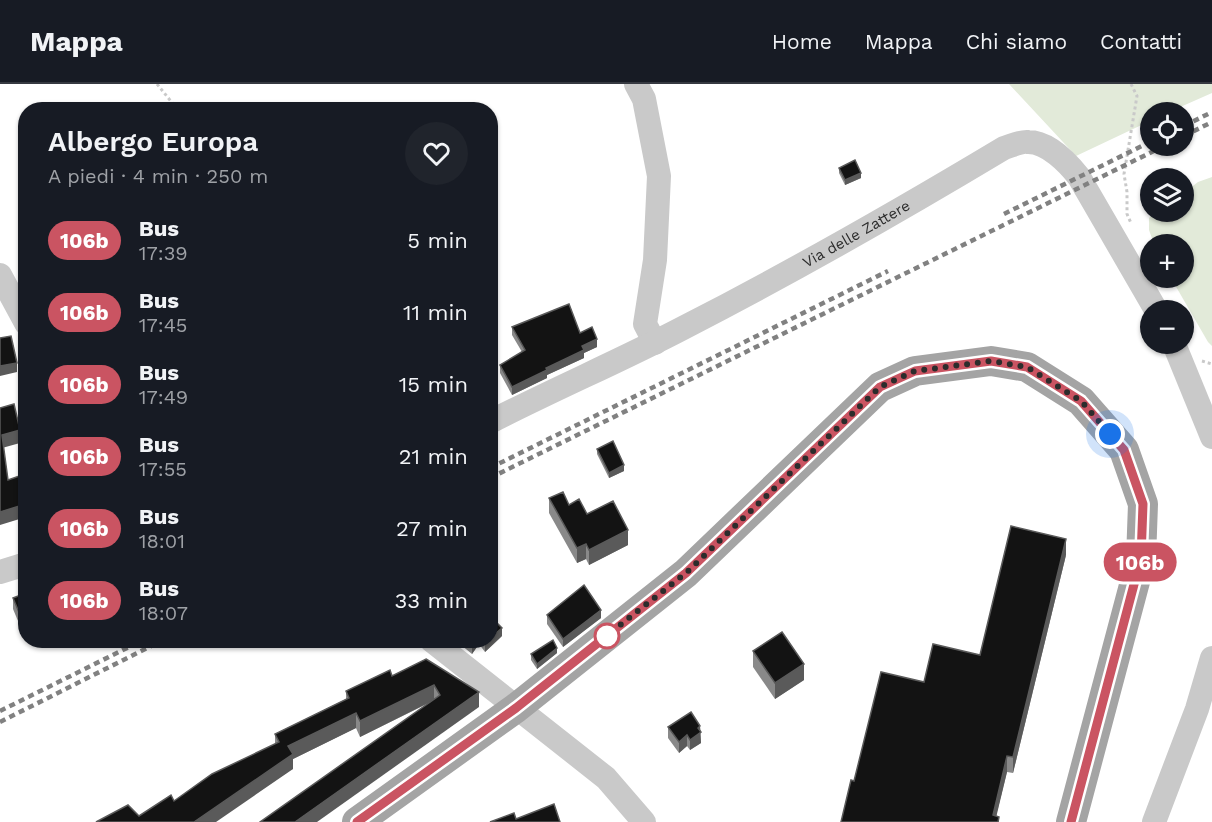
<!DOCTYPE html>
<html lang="it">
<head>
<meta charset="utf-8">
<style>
  body { margin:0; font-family:"Work Sans",sans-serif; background:#20242c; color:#f1f3f6; height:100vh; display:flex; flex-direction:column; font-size:22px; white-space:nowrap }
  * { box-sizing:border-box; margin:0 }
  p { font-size:20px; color:#9ea1a6 }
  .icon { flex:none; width:33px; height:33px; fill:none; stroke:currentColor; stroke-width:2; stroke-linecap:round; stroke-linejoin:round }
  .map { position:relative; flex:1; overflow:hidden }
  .panel { position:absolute; left:18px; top:18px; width:480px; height:546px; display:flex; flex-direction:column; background:#171b24; border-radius:24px; box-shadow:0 2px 4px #0004 }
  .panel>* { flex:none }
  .badge { padding:0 12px; border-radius:20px; font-size:21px; line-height:39px }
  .fabs { position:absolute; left:1140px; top:18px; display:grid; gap:12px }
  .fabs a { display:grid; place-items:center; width:54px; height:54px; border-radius:50%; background:#171b24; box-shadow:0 2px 4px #0004; font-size:30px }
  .you { position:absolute; width:30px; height:30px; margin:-15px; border:4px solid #fff; border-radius:50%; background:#1a73e8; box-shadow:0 0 0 9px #1a73e833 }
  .map>.badge { position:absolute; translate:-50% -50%; box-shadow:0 0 0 3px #fff }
  .round { display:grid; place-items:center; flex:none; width:63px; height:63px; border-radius:32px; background:#20242c }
  .head { display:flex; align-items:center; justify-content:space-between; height:102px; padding:0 30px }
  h1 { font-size:28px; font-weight:600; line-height:45px }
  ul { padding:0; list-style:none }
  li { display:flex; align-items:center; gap:18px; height:72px; padding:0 30px }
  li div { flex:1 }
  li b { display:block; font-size:22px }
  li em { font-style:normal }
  li .badge { min-width:66px; font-weight:700; text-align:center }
  header { display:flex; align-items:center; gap:36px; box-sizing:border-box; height:84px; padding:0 30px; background:#171b24; border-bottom:2px solid #363941 }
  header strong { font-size:28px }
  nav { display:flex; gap:33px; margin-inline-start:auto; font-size:21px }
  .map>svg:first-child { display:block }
  .green { fill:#e2ead9 }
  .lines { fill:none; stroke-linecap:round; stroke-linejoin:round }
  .path { stroke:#c9c9c9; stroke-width:3; stroke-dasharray:3 3; stroke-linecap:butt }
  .minor { stroke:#c9c9c9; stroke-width:24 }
  .major { stroke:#a4a4a4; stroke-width:30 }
  .rail { stroke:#818181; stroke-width:4.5; stroke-dasharray:6 4.5; stroke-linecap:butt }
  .wall { fill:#898989 }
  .shaded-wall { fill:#5a5a5a }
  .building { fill:#131313; stroke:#5a5a5a; stroke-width:1.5 }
  .line-casing { stroke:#fff; stroke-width:14 }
  .line { stroke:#ca5462; stroke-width:9 }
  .walk { stroke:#2c2c2c; stroke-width:6; stroke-dasharray:0 10.8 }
  .stop-dot { fill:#fff; stroke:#ca5462; stroke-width:3 }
  .labels { text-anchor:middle; stroke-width:6; stroke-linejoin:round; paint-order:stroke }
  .street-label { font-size:15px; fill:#2c2c2c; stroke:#fff }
</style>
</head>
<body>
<header>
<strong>Mappa</strong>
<nav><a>Home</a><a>Mappa</a><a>Chi siamo</a><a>Contatti</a></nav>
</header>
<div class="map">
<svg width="1212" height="738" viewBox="0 0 1212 738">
  <rect width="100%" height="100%" fill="#fff"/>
  <!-- green -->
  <g class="green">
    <polygon points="1009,0 1212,0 1212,9 1169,28 1150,28 1150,37 1076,72"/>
    <polygon points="1212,93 1212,262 1208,258 1171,194 1184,194 1184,160 1154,160 1149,146 1149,134 1155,128 1184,128 1184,109 1198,98"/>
  </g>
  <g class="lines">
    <!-- path -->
    <g class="path">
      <polyline points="157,0 178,26"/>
      <polyline points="1131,0 1137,12 1124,90 1127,108 1127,130 1131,139"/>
      <polyline points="1202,277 1212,280"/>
    </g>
    <!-- minor -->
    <g class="minor">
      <polyline points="636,0 644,15 659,92 655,176 645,240 655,259"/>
      <polyline points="0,191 26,239"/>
      <polyline points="1174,260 1212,353"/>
      <path id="s1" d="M 490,338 C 554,305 620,277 683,244 C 792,188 899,127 1004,64 C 1011,62 1021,57 1028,58 C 1048,58 1068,79 1079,93 L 1156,226"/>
      <polyline points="0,488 26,480"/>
      <polyline points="431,556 606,694 644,738"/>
      <polyline points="1154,738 1197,625 1212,574"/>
    </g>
    <!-- major -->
    <polyline class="major" points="357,738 516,624 686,489 880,303 915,287 991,277 1027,283 1081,317 1124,366 1143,420 1141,475 1071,738"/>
    <!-- rail -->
    <g class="rail">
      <polyline points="1184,42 1212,28"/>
      <polyline points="1184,52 1212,38"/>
      <polyline points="1004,130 1150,58"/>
      <polyline points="490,384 888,187"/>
      <polyline points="490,394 1164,62"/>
      <polyline points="0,627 143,556"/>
      <polyline points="0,638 163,556"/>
    </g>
  </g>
  <!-- wall -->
  <g class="wall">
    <polygon points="839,84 861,94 845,101 839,89"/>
    <polygon points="512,243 580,249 597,263 584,269 584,274 547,291 547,294 512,311 500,289 500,281 522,268 512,251"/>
    <polygon points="597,365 624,387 609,394 597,370"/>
    <polygon points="549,414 569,421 587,430 628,461 589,481 586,475 577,479 549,429"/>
    <polygon points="1066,471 1013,689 1007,688 996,732 999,738 854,697 924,598 980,571"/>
    <polygon points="26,509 26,556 13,525 13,514"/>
    <polygon points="547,531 601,534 563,563 547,540"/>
    <polygon points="502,552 485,568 479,560 472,570 455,556 490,556"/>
    <polygon points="753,567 804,596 775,615 753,583"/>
    <polygon points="557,569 537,585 531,576 531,570"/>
    <polygon points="426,575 479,623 431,618 360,653 356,644 293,675 293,685 139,732 174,717 275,660 275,650 346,615 346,607 392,592"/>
    <polygon points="700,642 701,659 690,666 687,662 679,669 668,654 668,643"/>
  </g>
  <!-- shaded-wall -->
  <g class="shaded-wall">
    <polygon points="861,89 861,94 845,101 845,96"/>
    <polygon points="597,255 597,263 584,269 584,274 547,291 547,294 512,311 512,303 582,262"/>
    <polygon points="496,270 496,281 490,284 490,273"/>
    <polygon points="17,279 17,288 0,292 0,282"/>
    <polygon points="20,346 20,359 2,364 2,351"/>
    <polygon points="624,381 624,387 609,394 609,389"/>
    <polygon points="26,420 26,433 0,441 0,428"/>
    <polygon points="628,446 628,461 589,481 589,466"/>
    <polygon points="1066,455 1066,471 1013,689 1013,673"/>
    <polygon points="586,460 586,475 577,479 577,464"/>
    <polygon points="601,526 601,534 563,563 563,555"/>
    <polygon points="502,544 502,552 485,568 485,559 488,556 490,556 490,554"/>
    <polygon points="476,556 479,556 479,560 472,570 472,562"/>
    <polygon points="557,564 557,569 537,585 537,580"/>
    <polygon points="804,580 804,596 775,615 775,599"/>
    <polygon points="434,601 434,616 360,653 360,637"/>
    <polygon points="479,608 479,623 317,738 295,738"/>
    <polygon points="356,629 356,644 293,675 293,685 216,738 194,738 288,662"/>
    <polygon points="700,642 701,659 690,666 690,656 698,644"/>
    <polygon points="687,651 687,662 679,669 679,658"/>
    <polygon points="1007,672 1007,688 995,738 993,731"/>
  </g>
  <!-- building -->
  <g class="building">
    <polygon points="855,76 861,89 845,96 839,84"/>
    <polygon points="569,220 580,249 592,243 597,255 582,262 584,266 546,284 547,286 512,303 500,281 525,266 512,243"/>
    <polygon points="11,252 17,279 0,282 0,254"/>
    <polygon points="490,259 496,270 490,273"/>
    <polygon points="14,320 20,346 2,351 8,396 25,390 26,420 0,428 0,324"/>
    <polygon points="613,357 624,381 609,389 597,365"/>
    <polygon points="563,408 569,421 579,415 587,430 613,417 628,446 589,466 586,460 577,464 549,414"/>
    <polygon points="1011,442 1066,455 1013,673 1007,672 993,731 999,733 998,738 841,738 851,696 854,697 881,588 924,598 933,560 980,571"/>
    <polygon points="584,501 601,526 563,555 547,531"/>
    <polygon points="26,509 26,545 13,514"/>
    <polygon points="490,532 502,544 490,554"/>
    <polygon points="782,548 804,580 775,599 753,567"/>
    <polygon points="465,556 476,556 472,562"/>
    <polygon points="553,556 557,564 537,580 531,570"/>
    <polygon points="426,575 479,608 295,738 260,738 440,611 434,601 360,637 356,629 288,662 293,670 194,738 96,738 128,721 139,732 171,711 174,717 212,690 279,658 275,650 349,614 346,607 390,586 392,592"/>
    <polygon points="691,628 700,642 698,644 701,648 690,656 687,651 679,658 668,643"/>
    <polygon points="554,720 560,738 490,738 514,729 516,735"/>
  </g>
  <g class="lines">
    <defs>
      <polyline id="line" points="357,738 516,624 686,489 880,303 915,287 991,277 1027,283 1081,317 1124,366 1143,420 1141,474 1071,738"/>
    </defs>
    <!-- line casing -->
    <use href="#line" class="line-casing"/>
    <!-- line -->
    <use href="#line" class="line"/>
    <!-- walk -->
    <polyline class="walk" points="607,552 601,556 686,489 880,303 915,287 991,277 1027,283 1081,317 1110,350"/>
  </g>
  <!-- markers -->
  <circle class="stop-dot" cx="607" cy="552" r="12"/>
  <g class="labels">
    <!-- street labels -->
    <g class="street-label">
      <text dy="5" stroke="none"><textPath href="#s1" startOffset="412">Via delle Zattere</textPath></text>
    </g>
  </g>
</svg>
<div class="fabs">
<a><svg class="icon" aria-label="locate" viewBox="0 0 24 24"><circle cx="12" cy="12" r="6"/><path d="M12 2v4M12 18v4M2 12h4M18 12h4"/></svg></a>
<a><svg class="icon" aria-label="layers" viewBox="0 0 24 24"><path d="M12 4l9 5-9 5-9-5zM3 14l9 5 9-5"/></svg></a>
<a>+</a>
<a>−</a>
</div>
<div class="you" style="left:1110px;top:350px"></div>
<b class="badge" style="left:1140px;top:478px;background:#ca5462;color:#fff">106b</b>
<section class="panel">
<div class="head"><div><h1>Albergo Europa</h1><p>A piedi · 4 min · 250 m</p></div><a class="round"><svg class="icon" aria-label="heart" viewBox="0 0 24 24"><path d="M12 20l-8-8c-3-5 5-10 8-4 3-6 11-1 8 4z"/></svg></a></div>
<ul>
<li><span class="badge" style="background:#ca5462;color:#fff">106b</span><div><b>Bus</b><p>17:39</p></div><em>5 min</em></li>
<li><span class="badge" style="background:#ca5462;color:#fff">106b</span><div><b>Bus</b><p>17:45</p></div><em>11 min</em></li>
<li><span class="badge" style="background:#ca5462;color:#fff">106b</span><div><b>Bus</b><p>17:49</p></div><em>15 min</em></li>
<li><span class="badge" style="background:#ca5462;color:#fff">106b</span><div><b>Bus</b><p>17:55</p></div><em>21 min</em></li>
<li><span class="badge" style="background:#ca5462;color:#fff">106b</span><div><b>Bus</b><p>18:01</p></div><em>27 min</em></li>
<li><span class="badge" style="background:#ca5462;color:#fff">106b</span><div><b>Bus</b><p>18:07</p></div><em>33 min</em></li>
</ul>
</section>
</div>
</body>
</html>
